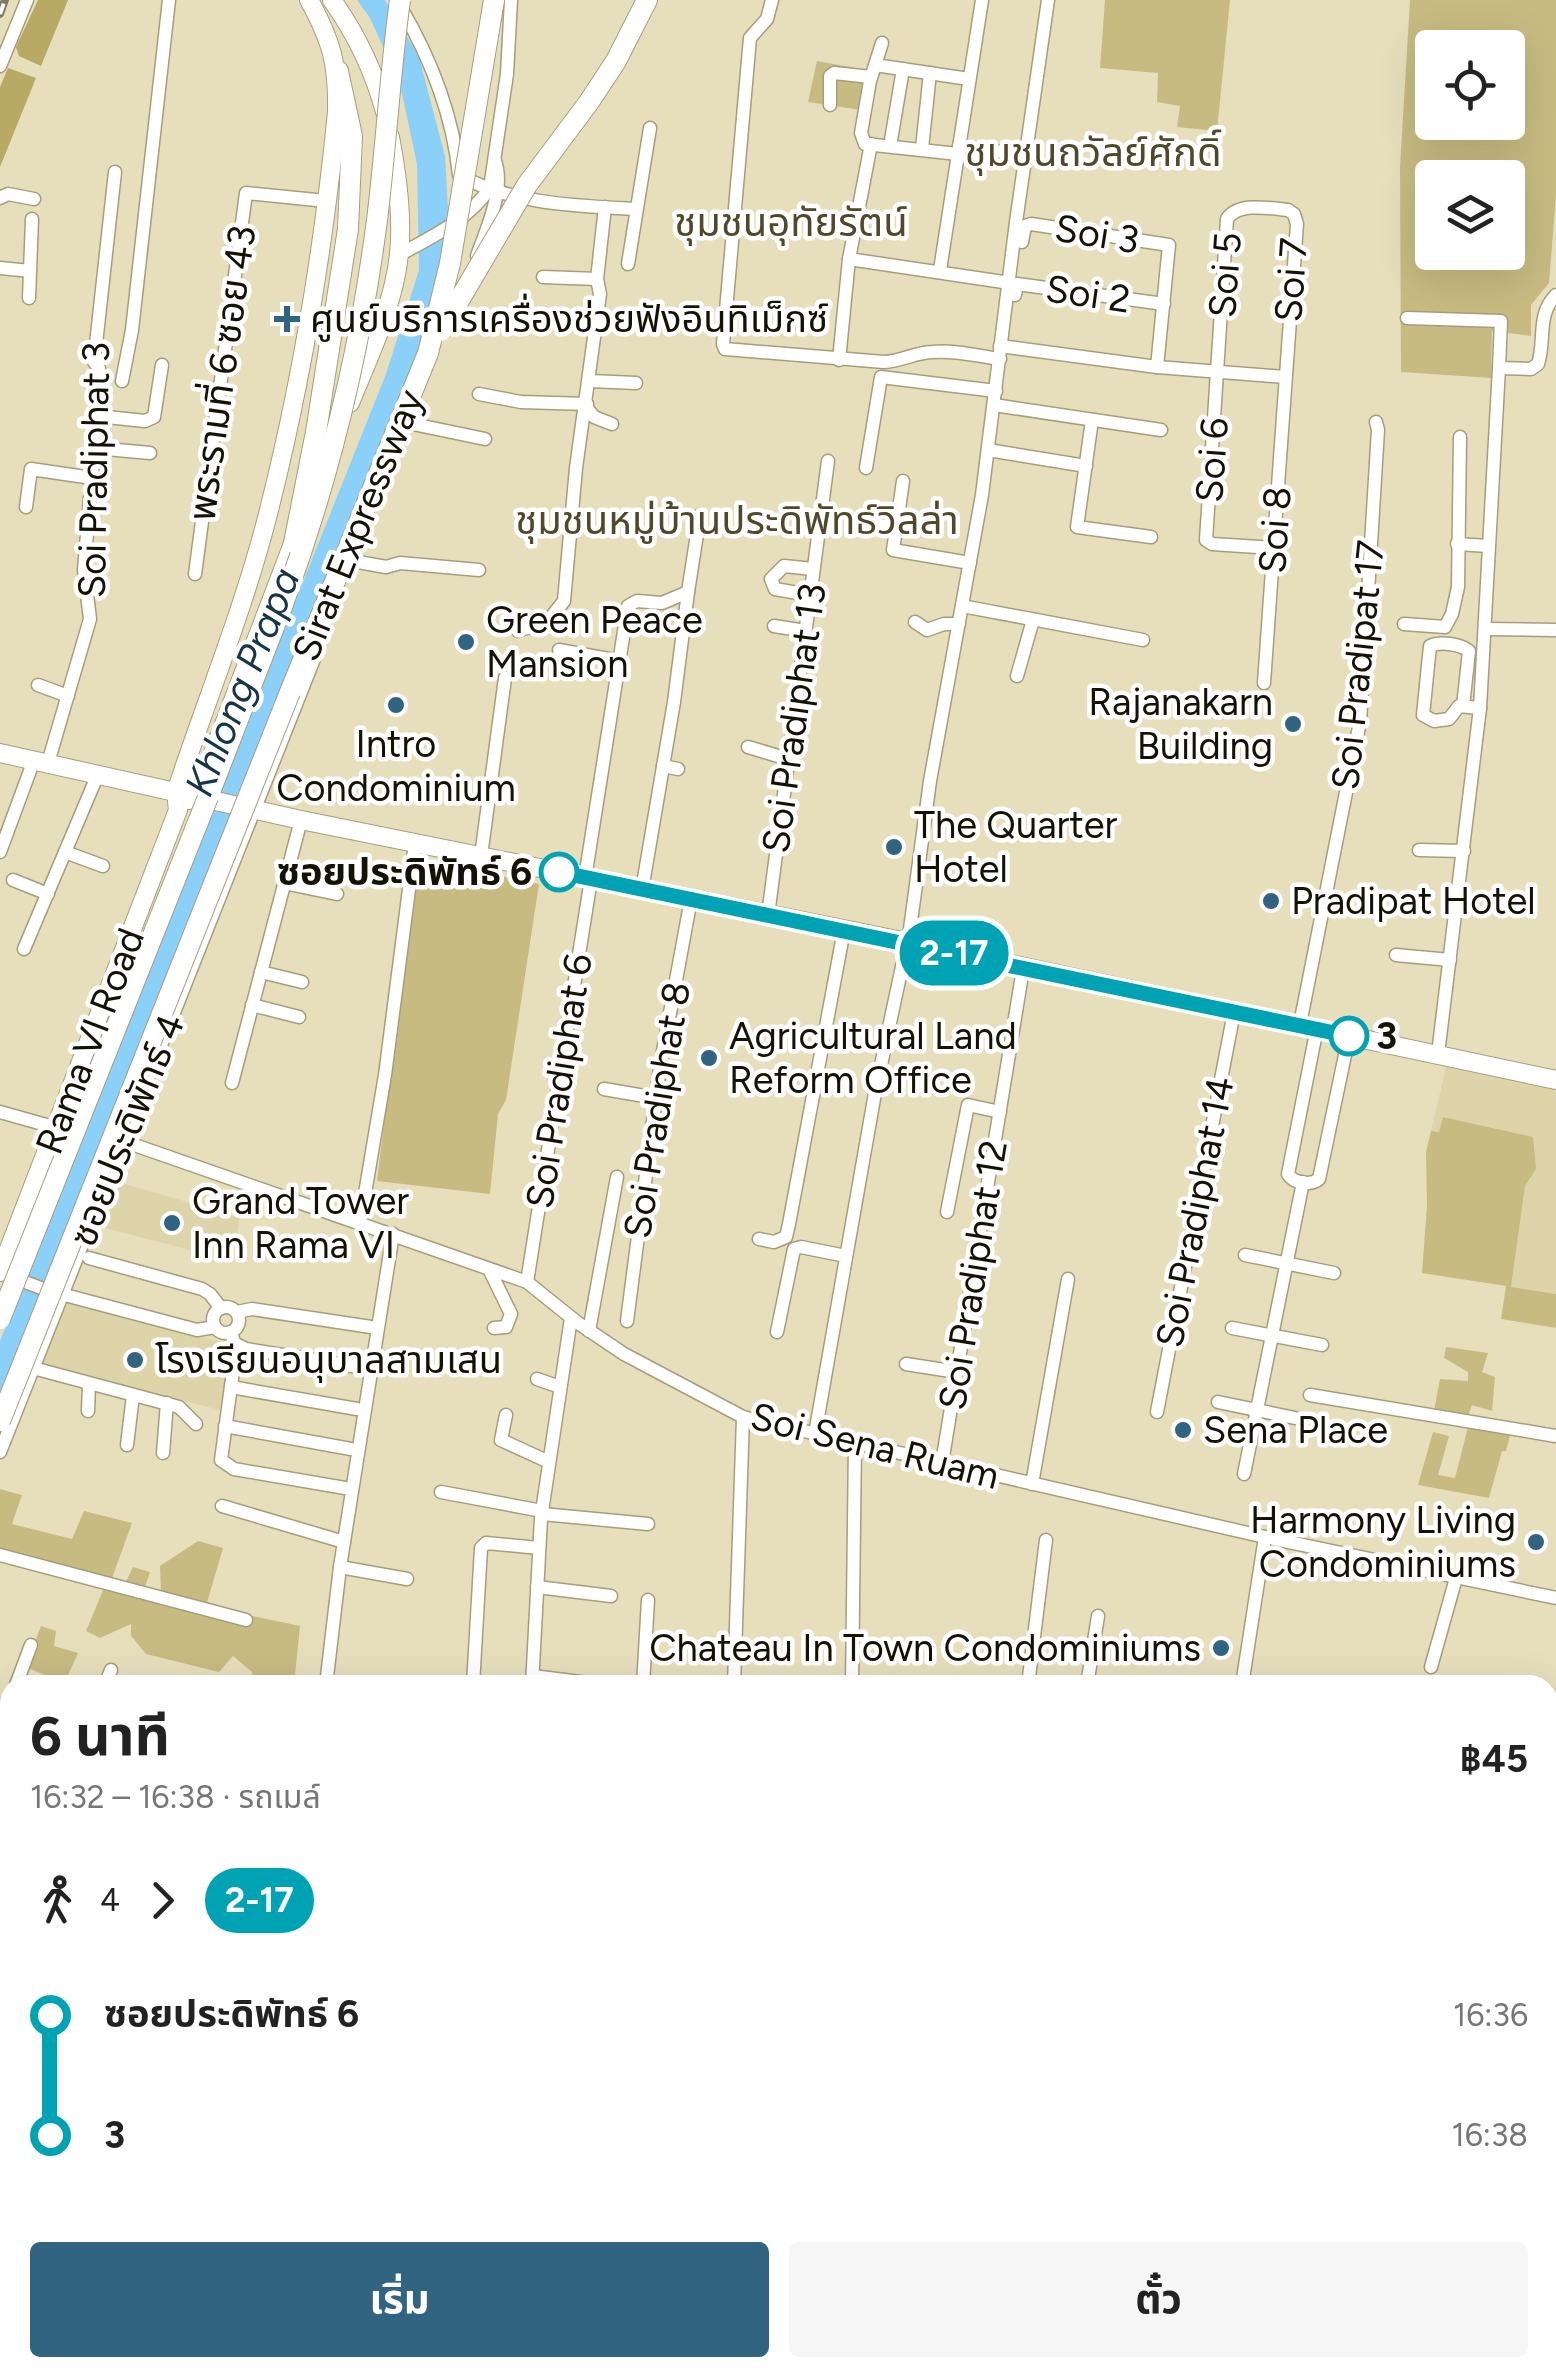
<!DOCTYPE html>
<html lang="th">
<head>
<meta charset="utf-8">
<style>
  body { margin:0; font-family:Figtree,"Noto Sans Thai",sans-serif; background:#f6f6f6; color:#222; height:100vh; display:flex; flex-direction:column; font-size:38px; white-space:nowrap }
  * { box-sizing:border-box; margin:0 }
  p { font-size:32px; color:#767676 }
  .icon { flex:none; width:55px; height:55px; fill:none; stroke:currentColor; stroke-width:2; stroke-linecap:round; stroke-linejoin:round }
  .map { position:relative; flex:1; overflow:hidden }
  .details { position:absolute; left:0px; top:1675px; width:1558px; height:702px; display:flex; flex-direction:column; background:#fff; border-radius:30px 30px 0 0; box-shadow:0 10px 40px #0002 }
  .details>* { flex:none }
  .badge { padding:0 20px; border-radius:32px; font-size:35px; line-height:65px }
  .fabs { position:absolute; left:1415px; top:30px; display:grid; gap:20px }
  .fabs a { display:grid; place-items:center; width:110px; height:110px; border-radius:10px; background:#fff; box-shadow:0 10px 40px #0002; font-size:50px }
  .map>.badge { position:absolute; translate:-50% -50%; box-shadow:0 0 0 5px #fff }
  .legs { display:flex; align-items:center; gap:15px; height:110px; padding:0 30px; font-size:32px }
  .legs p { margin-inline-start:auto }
  .overview { display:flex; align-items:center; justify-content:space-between; height:170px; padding:0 30px }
  h1 { font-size:55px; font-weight:700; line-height:75px }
  .cta { display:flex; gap:20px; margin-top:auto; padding:20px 30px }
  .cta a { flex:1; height:115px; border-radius:10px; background:#306480; color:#fff; font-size:40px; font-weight:700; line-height:115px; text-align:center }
  .cta a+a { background:#f6f6f6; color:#222 }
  ul { padding:0 30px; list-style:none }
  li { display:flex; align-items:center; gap:35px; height:120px; font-size:38px }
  li i { display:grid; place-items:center; width:15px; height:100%; margin:0 12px; background:currentColor }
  li i::after { content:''; width:25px; height:25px; margin:-12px; border:8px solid; border-radius:50%; background:#fff }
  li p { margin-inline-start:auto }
  li:first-child i { background:linear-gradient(#0000 50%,currentColor 0) }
  li:last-child i { background:linear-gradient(currentColor 50%,#0000 0) }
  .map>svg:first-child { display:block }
  .built { fill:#ddd4a9 }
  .green { fill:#c7bb82; fill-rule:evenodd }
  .forest { fill:#b8a965 }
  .water { fill:#8ad0f8 }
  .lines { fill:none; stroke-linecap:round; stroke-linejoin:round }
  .minor-casing { stroke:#a59e7d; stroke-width:15 }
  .major-casing { stroke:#a59e7d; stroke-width:20 }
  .highway-casing { stroke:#a59e7d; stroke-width:22 }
  .minor { stroke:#fff; stroke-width:12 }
  .major { stroke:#fff; stroke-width:18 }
  .highway { stroke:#fff; stroke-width:20 }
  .rail-casing { stroke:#7f7a62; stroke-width:8 }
  .rail { stroke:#fff; stroke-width:4; stroke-dasharray:11; stroke-linecap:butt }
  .highway-bridge-casing { stroke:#a59e7d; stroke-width:22; stroke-linecap:butt }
  .highway-bridge { stroke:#fff; stroke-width:20 }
  .line-1-casing { stroke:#fff; stroke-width:22 }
  .line-1 { stroke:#00a3b4; stroke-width:15 }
  .poi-dot { fill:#306480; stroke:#fff; stroke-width:4 }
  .stop-1-dot { fill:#fff; stroke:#00a3b4; stroke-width:5 }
  .labels { text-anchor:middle; stroke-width:9; stroke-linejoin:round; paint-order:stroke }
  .street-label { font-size:38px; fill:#141105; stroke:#fff }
  .poi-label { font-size:38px; fill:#141105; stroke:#fff; text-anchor:start }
  .stop-label { font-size:38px; font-weight:bold; fill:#141105; stroke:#fff; text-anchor:end }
  .neighbourhood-label { font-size:40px; fill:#4f482a; stroke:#fff }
  .water-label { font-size:40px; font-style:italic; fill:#163546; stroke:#fff }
</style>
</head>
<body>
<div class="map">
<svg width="1556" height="2377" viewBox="0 0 1556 2377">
  <rect width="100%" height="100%" fill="#e7dfbc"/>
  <!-- built -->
  <g class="built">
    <polygon points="1447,1063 1556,1085 1556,1294 1511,1287 1525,1186 1536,1169 1443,1117 1439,1133 1431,1131"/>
    <polygon points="114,1181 240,1217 232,1261 97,1226"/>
    <polygon points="65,1302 222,1342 229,1356 220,1410 40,1365"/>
    <polygon points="1548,1857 1556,1859 1556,2137 1548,2135"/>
  </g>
  <!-- green -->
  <g class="green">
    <polygon points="1105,0 1230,0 1217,131 1177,127 1180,106 1157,102 1158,73 1100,68"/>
    <path d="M 1410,0 L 1556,0 L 1556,195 L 1549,283 L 1531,305 L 1531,336 L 1492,331 L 1491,378 L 1401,372 L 1400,167 ZM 1432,48 L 1508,48 L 1508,122 L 1432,122 ZM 1432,178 L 1508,178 L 1508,252 L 1432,252 Z"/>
    <polygon points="817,61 867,70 861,110 808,102"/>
    <polygon points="417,859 539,884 506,1100 498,1114 490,1194 377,1181"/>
    <polygon points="1443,1117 1533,1137 1536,1169 1525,1186 1511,1287 1556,1294 1556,1328 1501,1319 1506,1286 1422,1273 1427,1206 1426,1152 1431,1131 1439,1132"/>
    <polygon points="1446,1347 1488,1353 1482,1372 1495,1377 1492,1411 1472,1405 1468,1416 1434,1411 1440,1379 1468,1381 1468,1372 1444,1358"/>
    <polygon points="1468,1427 1511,1432 1506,1451 1502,1451 1489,1498 1418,1485 1433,1432 1449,1436 1438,1475 1455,1478"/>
    <polygon points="0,1489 22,1495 12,1524 72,1539 84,1511 132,1523 111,1581 0,1551"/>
    <polygon points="198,1541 223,1548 206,1606 300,1626 294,1685 253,1685 252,1672 233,1656 219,1672 146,1654 131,1636 131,1624 100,1638 86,1631 104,1588 121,1592 133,1567 150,1572 142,1596 153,1599 161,1591 160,1566"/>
    <polygon points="41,1626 56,1631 54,1646 78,1653 64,1684 26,1667"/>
  </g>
  <!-- forest -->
  <g class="forest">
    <polygon points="38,0 68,0 41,66 19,56 16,47"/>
    <polygon points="8,68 36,78 0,167 0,87"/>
  </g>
  <!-- water -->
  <polygon class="water" points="357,0 385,0 419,57 445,156 449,227 410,384 0,1409 0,1341 386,374 419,270 417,164 400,84 370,18"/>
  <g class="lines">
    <defs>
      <g id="minor">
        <path d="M 772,0 L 767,19 L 750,38 L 723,344 L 725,349 L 884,362 C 902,361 916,352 933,352 C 955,350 978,356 1000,359"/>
        <path d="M 400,6 C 430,57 453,116 459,175 C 510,204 578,206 636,209"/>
        <polyline points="882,43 870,81 861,133 865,144 958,154"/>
        <polyline points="875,65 969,79"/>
        <polyline points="0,66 27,0"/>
        <polyline points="830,105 830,76 834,73 871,77"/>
        <polyline points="890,146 903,69"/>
        <polyline points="959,146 1025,155"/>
        <polyline points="922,148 930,73"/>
        <polyline points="0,198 8,194 34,199"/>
        <polyline points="1022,242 1025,226 1031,224 1169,245 1157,367"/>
        <path d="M 399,255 C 433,236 467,221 490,188 L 507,74 L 511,0"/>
        <path d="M 477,256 C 487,228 505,189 495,161"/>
        <polyline points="849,259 1010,283"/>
        <polyline points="628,264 650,128"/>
        <polyline points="0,268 30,271"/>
        <polyline points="940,270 982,0"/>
        <polyline points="543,277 597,279"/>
        <polyline points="1015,295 1017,284 1164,304"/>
        <polyline points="29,298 32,219"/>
        <polyline points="1407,318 1501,321 1499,368"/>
        <polyline points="1000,346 1157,367 1285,377"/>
        <polyline points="839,360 849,259 871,144"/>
        <polyline points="122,381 132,330 169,0"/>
        <polyline points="590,381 636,383"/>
        <polyline points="479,394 521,402 587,404"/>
        <polyline points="994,405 1161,430"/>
        <polyline points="586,407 594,417 612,424"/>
        <polyline points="97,416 145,421 154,417 162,365"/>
        <polyline points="1092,420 1077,527 1151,537"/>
        <polyline points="408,423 485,439"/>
        <polyline points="95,448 150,453"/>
        <polyline points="988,450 1086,466"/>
        <polyline points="866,468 881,377 996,391"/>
        <polyline points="903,481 893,550 970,563"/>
        <polyline points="26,507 31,469 92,478"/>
        <polyline points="858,522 896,528"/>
        <polyline points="1457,544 1488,546"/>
        <polyline points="353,561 386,567 400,563 479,570"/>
        <polyline points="195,574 246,193 326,201"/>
        <polyline points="798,593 775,589 771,579 784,566 813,569"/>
        <polyline points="962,606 1143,640"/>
        <polyline points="915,622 927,630 944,624 959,624"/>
        <polyline points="1404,624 1445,627 1452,614 1458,587 1460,437"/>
        <polyline points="774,626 805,631"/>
        <polyline points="1486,629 1556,630"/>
        <polyline points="518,631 548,621 564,601 576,468 600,294 597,279 605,207"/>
        <polyline points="559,650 620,661"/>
        <polyline points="1017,676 1033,620"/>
        <path d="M 1264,683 C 1275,530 1285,377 1297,224 L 1294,214 L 1288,210 C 1269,208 1238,202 1227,219 L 1206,540 L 1212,544 L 1274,548"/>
        <polyline points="38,685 68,696"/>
        <path d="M 1463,706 L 1469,651 C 1460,644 1440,641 1430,646 L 1423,715 L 1434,721 L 1449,719 L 1459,706 L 1480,708"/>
        <polyline points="748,747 788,759"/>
        <polyline points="48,763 90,619 84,570 99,390 99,368 94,362 115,172"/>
        <polyline points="663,766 678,769"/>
        <polyline points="1419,850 1464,851"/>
        <polyline points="0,852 34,760"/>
        <polyline points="65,852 103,866"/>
        <polyline points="481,856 505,678"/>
        <polyline points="585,878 628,606 637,601 662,603 688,592 700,515"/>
        <polyline points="13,880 48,894"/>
        <polyline points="284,883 337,894"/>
        <polyline points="642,890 674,702 688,592"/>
        <polyline points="768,915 828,461"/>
        <polyline points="24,949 98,774"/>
        <polyline points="1396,955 1450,960"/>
        <polyline points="261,972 302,982"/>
        <polyline points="252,1005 299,1017"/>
        <polyline points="1300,1024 1360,722 1378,430 1376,422"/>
        <path d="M 1317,1028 L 1288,1174 C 1293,1183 1311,1186 1319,1179 L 1349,1036"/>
        <path d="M 1438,1054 L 1480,708 L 1499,368 L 1531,369 L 1538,364 C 1546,340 1536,315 1556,295"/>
        <polyline points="232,1083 301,820"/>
        <polyline points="604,1089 656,1098"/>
        <polyline points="0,1112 57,1128"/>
        <polyline points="123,1141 527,1282 578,1323 624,1354 743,1417 1265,1537 1556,1598"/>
        <polyline points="947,1212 968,1105 1000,1112"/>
        <polyline points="360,1223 385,1075 415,843"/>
        <polyline points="759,1239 774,1242 786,1237 789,1224 844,930"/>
        <polyline points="1245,1255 1334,1273"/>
        <polyline points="89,1258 202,1289 210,1294 221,1308"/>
        <polyline points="489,1269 511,1314 506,1327 494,1328"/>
        <polyline points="12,1277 46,1290 197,1330 215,1327"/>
        <polyline points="527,1282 591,879"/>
        <circle cx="226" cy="1320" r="13"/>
        <polyline points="237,1312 252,1309 371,1327"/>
        <polyline points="627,1321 660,1067 691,899"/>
        <polyline points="1232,1328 1322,1345"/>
        <polyline points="589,1331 617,1177"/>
        <polyline points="231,1332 236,1349 221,1460 234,1469 345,1488"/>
        <polyline points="777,1332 794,1249 801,1247 846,1256"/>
        <polyline points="236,1344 246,1349 364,1368"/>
        <polyline points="906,1364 957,1372"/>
        <polyline points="33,1368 179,1407 196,1424"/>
        <polyline points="537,1379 560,1387"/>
        <polyline points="231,1387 357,1409"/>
        <polyline points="1310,1395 1556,1436"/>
        <polyline points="1218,1402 1295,1418"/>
        <polyline points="88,1411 89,1384"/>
        <polyline points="1157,1412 1234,1012"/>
        <polyline points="506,1415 501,1440 549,1462"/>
        <polyline points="225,1426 351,1449"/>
        <polyline points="815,1434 875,1093 910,929 930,781 982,495 1016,222 1048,0"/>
        <polyline points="127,1445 133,1395"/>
        <polyline points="0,1452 314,659"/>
        <polyline points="163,1453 167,1403"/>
        <polyline points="942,1463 1023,969"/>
        <polyline points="1244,1474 1303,1182"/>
        <polyline points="1032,1484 1068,1279"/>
        <polyline points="441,1492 542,1511"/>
        <polyline points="222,1506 344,1542"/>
        <polyline points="542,1514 648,1524"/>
        <polyline points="0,1555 246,1620"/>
        <polyline points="340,1567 407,1579"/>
        <polyline points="537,1587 611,1596"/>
        <polyline points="1431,1667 1456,1578"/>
        <polyline points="533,1676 604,1685"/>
        <polyline points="16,1685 31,1645"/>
        <polyline points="105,1685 111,1670"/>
        <polyline points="326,1685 340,1567 393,1234"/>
        <polyline points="473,1685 481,1548 486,1543 539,1548"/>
        <polyline points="532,1685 541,1518 571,1318"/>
        <polyline points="643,1685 648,1600"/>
        <polyline points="734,1685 743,1417"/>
        <polyline points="852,1685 855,1443"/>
        <polyline points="1028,1685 1046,1540"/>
        <polyline points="1087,1685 1098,1616"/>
        <polyline points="1242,1685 1265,1537"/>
        <polyline points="0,1726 10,1700"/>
        <polyline points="1548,1771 1556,1772"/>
        <polyline points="1548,1792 1556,1793"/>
        <polyline points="1548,1854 1556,1854"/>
        <polyline points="10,1878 3,1893 10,1910"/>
        <polyline points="0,1961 10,1936"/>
        <polyline points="0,2059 10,2063"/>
        <polyline points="1548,2137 1556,2140"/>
        <polyline points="0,2158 10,2162"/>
        <polyline points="0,2258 10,2262"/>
        <polyline points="0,2364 10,2340"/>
        <polyline points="39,2368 61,2377"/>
        <polyline points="921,2368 932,2377"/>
        <polyline points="999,2368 1010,2377"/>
        <polyline points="663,2375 665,2377"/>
        <polyline points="225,2377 229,2368"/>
        <polyline points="394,2377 401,2368"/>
        <polyline points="771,2377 777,2368"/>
        <polyline points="957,2377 966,2368"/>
        <polyline points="1170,2377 1177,2368"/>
        <polyline points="1230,2377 1237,2368"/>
      </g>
      <g id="major">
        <path d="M 332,0 C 357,35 374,71 385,112"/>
        <path d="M 350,403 C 369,356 394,305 399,254 C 403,217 397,174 390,137"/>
        <polyline points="0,753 301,820 907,942 1556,1080"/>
        <polyline points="189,800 196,796 207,769 297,533"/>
        <path d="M 0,1272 L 178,810 L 176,792 C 207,698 245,606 269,510 C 302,379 324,245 337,112 C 338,64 332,42 309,0"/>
        <polyline points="1548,2237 1556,2211"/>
        <polyline points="1548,2251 1556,2254"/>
        <polyline points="1548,2293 1556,2269"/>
        <polyline points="1499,2377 1502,2368"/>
        <polyline points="1517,2377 1520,2368"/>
      </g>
      <g id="highway">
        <polyline points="338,71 352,136 348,229"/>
        <polyline points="589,102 616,61 647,0"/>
        <polyline points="290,692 428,353"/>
        <polyline points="208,797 283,604"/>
      </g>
    </defs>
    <!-- minor casing -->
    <use href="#minor" class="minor-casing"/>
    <!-- major casing -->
    <use href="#major" class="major-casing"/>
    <!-- highway casing -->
    <use href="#highway" class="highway-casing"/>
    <!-- minor -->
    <use href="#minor" class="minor"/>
    <!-- major -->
    <use href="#major" class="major"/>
    <!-- highway -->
    <use href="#highway" class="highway"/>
    <defs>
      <g id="rail">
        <polyline points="0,14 5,0"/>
        <polyline points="1548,2245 1556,2220"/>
        <polyline points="1502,2377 1505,2368"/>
      </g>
    </defs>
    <!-- rail casing -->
    <use href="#rail" class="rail-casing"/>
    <!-- rail -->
    <use href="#rail" class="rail"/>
    <defs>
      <g id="highway-bridge">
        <polyline points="441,331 527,185 589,102"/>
        <polyline points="428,353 450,263 494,0"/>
        <polyline points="294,543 316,432 348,229"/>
        <path d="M 283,604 C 329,479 360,352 377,220 C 386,147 390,73 400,0"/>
        <polyline points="0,1319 208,797"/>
        <polyline points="0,1421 290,692"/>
      </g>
    </defs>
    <!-- highway-bridge casing -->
    <use href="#highway-bridge" class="highway-bridge-casing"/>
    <!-- highway-bridge -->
    <use href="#highway-bridge" class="highway-bridge"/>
  </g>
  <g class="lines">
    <defs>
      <polyline id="line-1" points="559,872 1349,1036"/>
    </defs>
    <!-- line-1 casing -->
    <use href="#line-1" class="line-1-casing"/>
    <!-- line-1 -->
    <use href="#line-1" class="line-1"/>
  </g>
  <!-- markers -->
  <g class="poi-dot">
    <path d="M282 304h10v10h10v10h-10v10h-10v-10h-10v-10h10z"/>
    <circle cx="466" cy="642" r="10"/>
    <circle cx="396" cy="705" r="10"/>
    <circle cx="1293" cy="724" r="10"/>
    <circle cx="894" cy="847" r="10"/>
    <circle cx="1271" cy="901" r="10"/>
    <circle cx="709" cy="1058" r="10"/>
    <circle cx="172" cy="1223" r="10"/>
    <circle cx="135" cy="1360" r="10"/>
    <circle cx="1183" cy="1430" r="10"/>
    <circle cx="1536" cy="1542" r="10"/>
    <circle cx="1221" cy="1648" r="10"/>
  </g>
  <g class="stop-1-dot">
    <circle cx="559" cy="872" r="18"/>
    <circle cx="1349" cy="1036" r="18"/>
  </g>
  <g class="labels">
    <!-- street labels -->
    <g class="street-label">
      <text transform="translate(1097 234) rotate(9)" y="13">Soi 3</text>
      <text transform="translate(1225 275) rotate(-86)" y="13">Soi 5</text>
      <text transform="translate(1291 280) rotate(-86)" y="13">Soi 7</text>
      <text transform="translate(1088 294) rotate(8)" y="13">Soi 2</text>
      <text transform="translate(222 373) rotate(-82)" y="13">พระรามที่ 6 ซอย 43</text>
      <text transform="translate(1212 460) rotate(-86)" y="13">Soi 6</text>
      <text transform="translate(94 470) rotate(-89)" y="13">Soi Pradiphat 3</text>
      <text transform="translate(358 525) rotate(-68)" y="13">Sirat Expressway</text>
      <text transform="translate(1275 530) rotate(-86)" y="13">Soi 8</text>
      <text transform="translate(1358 665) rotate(-84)" y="13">Soi Pradipat 17</text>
      <text transform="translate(794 718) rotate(-82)" y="13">Soi Pradiphat 13</text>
      <text transform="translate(90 1041) rotate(-69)" y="13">Rama VI Road</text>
      <text transform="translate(559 1081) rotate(-81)" y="13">Soi Pradiphat 6</text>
      <text transform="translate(657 1110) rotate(-81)" y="13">Soi Pradiphat 8</text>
      <text transform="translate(127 1130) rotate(-68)" y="13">ซอยประดิพัทธ์ 4</text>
      <text transform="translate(1195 1212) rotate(-79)" y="13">Soi Pradiphat 14</text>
      <text transform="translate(973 1275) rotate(-81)" y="13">Soi Pradiphat 12</text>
      <text transform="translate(875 1446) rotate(14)" y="13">Soi Sena Ruam</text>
    </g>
    <!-- poi labels -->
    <g class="poi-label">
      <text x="310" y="332">ศูนย์บริการเครื่องช่วยฟังอินทิเม็กซ์</text>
      <text x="486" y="633">Green Peace<tspan x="486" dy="44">Mansion</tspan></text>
      <text x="1273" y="715" text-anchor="end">Rajanakarn<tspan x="1273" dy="44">Building</tspan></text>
      <text x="396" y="757" text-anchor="middle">Intro<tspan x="396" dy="44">Condominium</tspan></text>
      <text x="914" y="838">The Quarter<tspan x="914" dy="44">Hotel</tspan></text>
      <text x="1291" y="914">Pradipat Hotel</text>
      <text x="729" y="1049">Agricultural Land<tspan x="729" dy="44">Reform Office</tspan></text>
      <text x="192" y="1214">Grand Tower<tspan x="192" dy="44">Inn Rama VI</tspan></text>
      <text x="155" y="1373">โรงเรียนอนุบาลสามเสน</text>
      <text x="1203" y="1443">Sena Place</text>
      <text x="1516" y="1533" text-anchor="end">Harmony Living<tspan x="1516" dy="44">Condominiums</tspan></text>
      <text x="1201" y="1661" text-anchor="end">Chateau In Town Condominiums</text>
    </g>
    <!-- stop labels -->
    <g class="stop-label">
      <text x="532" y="885">ซอยประดิพัทธ์ 6</text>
      <text x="1376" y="1049" text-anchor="start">3</text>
    </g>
    <!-- neighbourhood labels -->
    <g class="neighbourhood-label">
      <text x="1093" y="166">ชุมชนถวัลย์ศักดิ์</text>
      <text x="791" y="236">ชุมชนอุทัยรัตน์</text>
      <text x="737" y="534">ชุมชนหมู่บ้านประดิพัทธ์วิลล่า</text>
    </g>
    <!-- water labels -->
    <g class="water-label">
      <text transform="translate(242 682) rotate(-68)" y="14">Khlong Prapa</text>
    </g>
  </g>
</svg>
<div class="fabs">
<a><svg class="icon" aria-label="locate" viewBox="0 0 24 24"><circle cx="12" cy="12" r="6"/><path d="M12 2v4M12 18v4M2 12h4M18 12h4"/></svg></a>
<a><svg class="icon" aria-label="layers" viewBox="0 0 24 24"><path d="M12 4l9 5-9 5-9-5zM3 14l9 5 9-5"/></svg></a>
</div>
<b class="badge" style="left:954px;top:953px;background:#00a3b4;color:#fff">2-17</b>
<section class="details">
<div class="overview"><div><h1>6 นาที</h1><p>16:32 – 16:38 · รถเมล์</p></div><b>฿45</b></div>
<div class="legs"><svg class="icon" aria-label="walk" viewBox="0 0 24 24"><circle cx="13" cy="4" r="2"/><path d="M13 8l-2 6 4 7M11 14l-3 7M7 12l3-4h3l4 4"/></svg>4<svg class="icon" aria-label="forward" viewBox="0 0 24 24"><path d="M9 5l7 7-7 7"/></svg><b class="badge" style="background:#00a3b4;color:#fff">2-17</b></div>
<ul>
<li><i style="color:#00a3b4"></i><b>ซอยประดิพัทธ์ 6</b><p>16:36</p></li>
<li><i style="color:#00a3b4"></i><b>3</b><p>16:38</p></li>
</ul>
<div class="cta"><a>เริ่ม</a><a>ตั๋ว</a></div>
</section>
</div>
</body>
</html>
